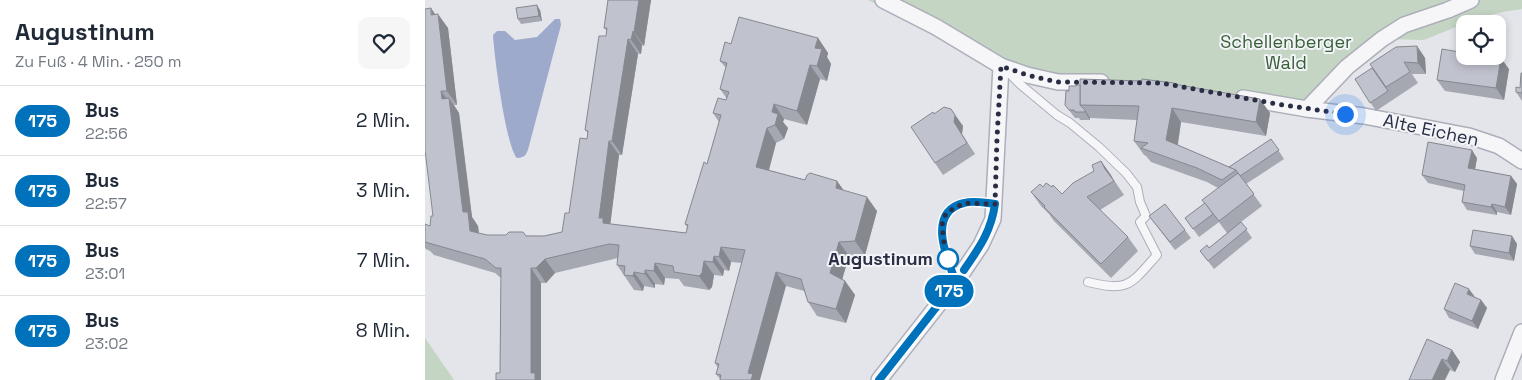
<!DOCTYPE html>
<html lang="de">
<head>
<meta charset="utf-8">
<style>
  body { margin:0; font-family:"Space Grotesk",sans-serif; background:#f6f6f7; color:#1f2937; height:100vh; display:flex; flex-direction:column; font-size:19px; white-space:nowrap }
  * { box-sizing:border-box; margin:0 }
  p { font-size:16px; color:#747a83 }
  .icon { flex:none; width:28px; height:28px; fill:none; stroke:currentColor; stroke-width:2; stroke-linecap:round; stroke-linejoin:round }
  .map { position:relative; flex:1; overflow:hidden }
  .panel { display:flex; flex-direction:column; background:#fff; width:425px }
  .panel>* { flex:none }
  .badge { padding:0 10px; border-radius:16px; font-size:18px; line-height:32px }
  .buttons { position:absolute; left:1031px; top:15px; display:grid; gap:10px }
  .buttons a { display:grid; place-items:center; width:50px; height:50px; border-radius:10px; background:#fff; box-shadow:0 2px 8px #0003; font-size:25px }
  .you { position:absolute; width:25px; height:25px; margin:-12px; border:4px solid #fff; border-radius:50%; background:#1a73e8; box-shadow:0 0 0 8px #1a73e833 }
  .map>.badge { position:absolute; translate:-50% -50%; box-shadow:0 0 0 2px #fff }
  .round { display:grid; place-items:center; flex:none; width:52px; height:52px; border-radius:10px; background:#f6f6f7 }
  .headline { display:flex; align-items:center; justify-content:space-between; height:85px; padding:0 15px }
  h1 { font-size:24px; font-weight:700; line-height:38px }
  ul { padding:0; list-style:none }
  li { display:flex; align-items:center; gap:15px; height:70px; padding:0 15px; border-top:1px solid #e0e1e3 }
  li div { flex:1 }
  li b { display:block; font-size:19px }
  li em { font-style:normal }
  li .badge { min-width:55px; font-weight:700; text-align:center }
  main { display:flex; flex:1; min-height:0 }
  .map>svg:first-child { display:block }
  .green { fill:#c5d5c4 }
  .water { fill:#9eaacb }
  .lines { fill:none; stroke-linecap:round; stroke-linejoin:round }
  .lane-casing { stroke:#acaeb9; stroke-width:10 }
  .street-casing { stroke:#acaeb9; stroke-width:18 }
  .lane { stroke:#f6f6f9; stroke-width:8 }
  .street { stroke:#f6f6f9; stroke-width:15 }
  .wall { fill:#a5a7b1 }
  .shaded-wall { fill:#868890 }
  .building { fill:#c0c2ce; stroke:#868890 }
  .line-casing { stroke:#fff; stroke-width:11 }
  .line { stroke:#0072bc; stroke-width:8 }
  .walk { stroke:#2a2e44; stroke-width:5; stroke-dasharray:0 9 }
  .stop-dot { fill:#fff; stroke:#0072bc; stroke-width:2.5 }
  .labels { text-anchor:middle; stroke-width:4; stroke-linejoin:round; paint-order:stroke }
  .park-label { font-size:18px; fill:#386038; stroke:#f3f4f8 }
  .street-label { font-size:18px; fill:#2a2e44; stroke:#f3f4f8 }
  .stop-label { font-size:18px; font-weight:bold; fill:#2a2e44; stroke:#f3f4f8; text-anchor:end }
</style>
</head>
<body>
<main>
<section class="panel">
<div class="headline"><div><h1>Augustinum</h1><p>Zu Fuß · 4 Min. · 250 m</p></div><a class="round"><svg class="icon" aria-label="heart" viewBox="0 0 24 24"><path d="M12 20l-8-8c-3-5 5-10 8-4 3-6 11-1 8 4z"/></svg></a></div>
<ul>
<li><span class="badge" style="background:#0072bc;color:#fff">175</span><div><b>Bus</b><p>22:56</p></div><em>2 Min.</em></li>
<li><span class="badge" style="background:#0072bc;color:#fff">175</span><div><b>Bus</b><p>22:57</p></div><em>3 Min.</em></li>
<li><span class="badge" style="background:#0072bc;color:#fff">175</span><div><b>Bus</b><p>23:01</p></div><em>7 Min.</em></li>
<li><span class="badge" style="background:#0072bc;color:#fff">175</span><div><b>Bus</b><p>23:02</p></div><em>8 Min.</em></li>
</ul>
</section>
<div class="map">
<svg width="1097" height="380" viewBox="0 0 1097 380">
  <rect width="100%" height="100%" fill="#e3e5eb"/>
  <!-- green -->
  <g class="green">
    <polygon points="443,0 1043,0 978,23 879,107 763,86 735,82 638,81 567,62"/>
    <polygon points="1050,0 1097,0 1097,9 1078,12 1056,17 999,40 962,39"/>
    <polygon points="0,338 29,380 0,380"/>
  </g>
  <!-- water -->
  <path class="water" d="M 130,19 L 135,19 L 136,25 L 104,146 C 102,153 101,158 92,158 C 81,147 69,55 68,35 L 72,31 L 80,31 L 90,40 L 112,37 Z"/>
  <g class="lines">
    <defs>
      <g id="lane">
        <path d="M 582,71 L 596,85 L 632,115 L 645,123 L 674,147 L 701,173 L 712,187 L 715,202 L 721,216 L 715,222 L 732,255 C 705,285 704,292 663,282"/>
        <path d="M 530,281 C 521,258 502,213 538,203 C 548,200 560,203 570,204"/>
      </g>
      <g id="street">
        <polyline points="458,0 511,27 576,66 602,75 633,82 676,82"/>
        <polyline points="818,98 882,109 939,116 1044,136 1074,146 1097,161"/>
        <polyline points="882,109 922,67 957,39 979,25 1023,10 1046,0"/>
        <polyline points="454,380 531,282 556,245 568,219 576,66"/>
        <polyline points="1078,380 1097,332"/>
      </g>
    </defs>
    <!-- lane casing -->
    <use href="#lane" class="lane-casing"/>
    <!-- street casing -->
    <use href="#street" class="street-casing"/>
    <!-- lane -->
    <use href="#lane" class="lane"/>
    <!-- street -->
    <use href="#street" class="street"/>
  </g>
  <!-- wall -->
  <g class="wall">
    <polygon points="183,0 226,0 219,46 217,45 216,54 213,54 197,155 194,155 185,224 261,233 262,227 260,224 282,164 294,122 288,113 302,99 295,89 301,68 295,61 306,44 393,38 403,53 402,57 406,64 402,81 395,79 382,125 359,119 358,122 363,128 359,139 351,143 344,170 380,180 412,181 419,191 452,211 440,255 424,256 417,279 420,281 430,295 421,323 392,316 383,302 379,291 361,286 295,379 291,374 293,368 290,363 317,263 306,262 304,271 299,270 298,276 289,275 287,287 284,290 259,286 254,279 240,278 239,285 230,284 230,288 219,286 218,291 209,290 192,265 193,258 130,273 121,283 116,283 75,373 76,278 70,273 9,255 5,251 1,249 0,248 0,224 5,226 8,216 6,8 10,15 23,28 32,105 29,105 34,113 47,217 53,226 54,233 62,235 119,236 137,232 144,213 162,139 163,133 160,130 181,36 182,31 179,28"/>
    <polygon points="115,10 117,21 96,24 93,19"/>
    <polygon points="992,46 1000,58 1001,74 987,74 993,83 951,111 930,79"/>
    <polygon points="1084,69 1079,100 1020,91 1012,80"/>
    <polygon points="1097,73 1097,101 1091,92 1095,88"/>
    <polygon points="655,85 750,85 845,113 841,136 756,122 753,145 804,167 846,139 859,159 821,184 837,206 816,222 827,238 789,269 775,251 784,248 802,233 793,221 794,222 774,237 760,218 780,203 793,188 782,182 726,162 721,156 719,155 709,141 712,120 665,118 665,120 655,120 654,118 650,118 640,105 644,91 651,86"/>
    <polygon points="526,109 538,126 537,134 550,154 518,175 510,163 509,114"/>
    <polygon points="1052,158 1050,169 1086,176 1092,184 1086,215 1072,212 1072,215 1042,210 1037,202 1039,191 1003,183 997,175"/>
    <polygon points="676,161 699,195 675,210 703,237 713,251 686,278 629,221 624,214 616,206 606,192 618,187 637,194 669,171"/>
    <polygon points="724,216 760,230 766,238 750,250"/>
    <polygon points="1087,236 1092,244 1089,261 1050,254 1045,246"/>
    <polygon points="1050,297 1056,300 1062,308 1053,329 1024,318 1019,309"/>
    <polygon points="1027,350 1035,362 1030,372 1025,370 984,380"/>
  </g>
  <!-- shaded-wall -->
  <g class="shaded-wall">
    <polygon points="214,0 226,0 219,46 209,32"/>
    <polygon points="112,5 115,10 117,21 114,16"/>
    <polygon points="6,8 14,20 13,14 23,28 32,105 22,91"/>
    <polygon points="208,31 217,45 216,54 206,40"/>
    <polygon points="393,38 403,53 402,57 406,64 402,81 392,66 390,48"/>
    <polygon points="203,39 213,54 197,155 187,141"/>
    <polygon points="992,46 1000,58 1001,74 993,63"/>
    <polygon points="1076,58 1084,69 1079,100 1071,88"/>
    <polygon points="385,65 395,79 382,125 372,111"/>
    <polygon points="16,91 25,103 24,98 34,113 47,217 53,226 55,245 45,231 38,212"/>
    <polygon points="835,99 845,113 841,136 831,122"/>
    <polygon points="349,104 359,119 358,122 363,128 359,139 350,125 347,112"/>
    <polygon points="747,108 756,122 751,154 741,140"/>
    <polygon points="660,110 665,118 665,120 660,112"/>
    <polygon points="530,115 538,126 537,134 550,154 529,122"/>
    <polygon points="342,128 351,143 341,181 331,167"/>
    <polygon points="184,141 194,155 185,227 187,237 174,218"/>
    <polygon points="1047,150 1052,158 1049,176 1043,168"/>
    <polygon points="676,161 686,175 690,183 680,169"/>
    <polygon points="1086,176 1092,184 1086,215 1080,207"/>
    <polygon points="412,181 422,195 411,188"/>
    <polygon points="442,197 452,211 440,255 430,241"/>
    <polygon points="1067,204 1072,212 1072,215 1066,207"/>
    <polygon points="1087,236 1092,244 1089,261 1084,253"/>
    <polygon points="414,242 424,256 415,287 405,273"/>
    <polygon points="296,247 306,262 304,271 294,257"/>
    <polygon points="289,256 299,270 298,276 288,262"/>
    <polygon points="120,259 130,273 121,283 111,268"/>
    <polygon points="279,261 289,275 287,287 284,290 274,276"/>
    <polygon points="230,263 240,278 239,285 229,271"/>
    <polygon points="106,268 116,283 116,380 110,380 106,373"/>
    <polygon points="220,270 230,284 230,288 220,274"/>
    <polygon points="209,272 219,286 218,291 208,276"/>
    <polygon points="351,272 361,286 335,380 326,380 323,373"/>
    <polygon points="420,281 430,295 421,323 411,309"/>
    <polygon points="1044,289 1050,297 1042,294"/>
    <polygon points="1056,300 1062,308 1053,329 1047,321"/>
    <polygon points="1027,350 1035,362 1030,372 1022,361"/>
    <polygon points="1017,359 1025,370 1020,380 1007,380"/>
  </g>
  <!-- building -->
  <g class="building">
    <polygon points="183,0 214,0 209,32 208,31 206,40 203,39 187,141 184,141 174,218 178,218 178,223 261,233 263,225 260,224 279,162 282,164 296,115 288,113 293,98 301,100 304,92 295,89 302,63 295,61 300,42 306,44 314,17 393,38 390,48 397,49 392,66 385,65 372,111 349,104 347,112 353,114 350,125 342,128 331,167 380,180 382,175 385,173 412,181 411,188 442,197 430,241 414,242 405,273 420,281 411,309 383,302 376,279 351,272 323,373 328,374 326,380 295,380 296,375 291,374 294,364 290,363 320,250 296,247 294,257 289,256 288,262 279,261 277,273 274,276 249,272 248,266 230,263 229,271 220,270 220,274 209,272 208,276 199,275 200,266 192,265 194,245 184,244 120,259 111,268 106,268 106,373 110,373 110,380 71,380 71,373 75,373 76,268 71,268 60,259 0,242 0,224 5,226 6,216 8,216 0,150 0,9 6,8 6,15 13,14 22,91 16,91 17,99 24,98 38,212 43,212 45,231 62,235 81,235 84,232 98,232 101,236 119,236 137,232 140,213 144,213 155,138 162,139 163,131 160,130 174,36 181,36 182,28 179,28"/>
    <polygon points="112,5 114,16 93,19 91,8"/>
    <polygon points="992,46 993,63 979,62 985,72 961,87 945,64 971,47"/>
    <polygon points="1017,49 1040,53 1040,56 1064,56 1076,58 1071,88 1012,80"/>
    <polygon points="947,68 963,91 945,103 930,79"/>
    <polygon points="1096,73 1097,73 1097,93 1091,92 1091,87 1095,88"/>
    <polygon points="655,79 717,81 717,79 749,83 749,84 835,99 831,122 747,108 741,140 811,170 797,180 772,168 716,148 723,143 709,141 714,106 655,105"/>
    <polygon points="651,85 655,85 655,105 660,110 660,112 650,112 649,110 644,110 640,105 641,91 644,91 644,86 651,86"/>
    <polygon points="519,107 526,109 530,115 529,122 542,143 510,163 486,127 508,112 509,114"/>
    <polygon points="846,139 854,150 815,176 811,170 804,167"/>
    <polygon points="1003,142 1047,150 1043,168 1086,176 1080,207 1067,204 1066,207 1037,202 1040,185 997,175"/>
    <polygon points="676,161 680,169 689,181 662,197 703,237 676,264 619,207 620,206 606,192 615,184 618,187 621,183 627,187 628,185 637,194 648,183 669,171 667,165"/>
    <polygon points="813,173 829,194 794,221 777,200"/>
    <polygon points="780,203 788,214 768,229 760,218"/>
    <polygon points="740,204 760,230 745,242 724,216"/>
    <polygon points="816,222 822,229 783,261 775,251 782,245 784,248"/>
    <polygon points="1048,230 1087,236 1084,253 1045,246"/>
    <polygon points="1030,283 1044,289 1042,294 1056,300 1047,321 1019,309"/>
    <polygon points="1002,339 1027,350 1022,361 1017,359 1007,380 984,380"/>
  </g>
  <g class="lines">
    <defs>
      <path id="line" d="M 454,380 L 531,282 C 522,259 501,212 539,203 C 549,200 560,203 570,204 C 566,232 554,248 539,270"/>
    </defs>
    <!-- line casing -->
    <use href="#line" class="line-casing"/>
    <!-- line -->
    <use href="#line" class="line"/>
    <!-- walk -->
    <polyline class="walk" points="523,259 520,252 517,225 521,213 539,203 570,204 572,138 576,66 602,75 633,82 736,83 852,104 920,114"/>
  </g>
  <!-- markers -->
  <circle class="stop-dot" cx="523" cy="259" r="10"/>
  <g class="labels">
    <!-- park labels -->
    <g class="park-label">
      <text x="861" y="48">Schellenberger<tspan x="861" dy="21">Wald</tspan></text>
    </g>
    <!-- street labels -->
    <g class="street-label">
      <text transform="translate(1006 130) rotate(12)" y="6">Alte Eichen</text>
    </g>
    <!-- stop labels -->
    <g class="stop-label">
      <text x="508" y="265">Augustinum</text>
    </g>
  </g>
</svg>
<div class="buttons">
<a><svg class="icon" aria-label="locate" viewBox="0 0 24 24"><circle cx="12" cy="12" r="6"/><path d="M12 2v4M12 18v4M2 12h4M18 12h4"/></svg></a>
</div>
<div class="you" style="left:920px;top:114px"></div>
<b class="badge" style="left:524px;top:291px;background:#0072bc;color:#fff">175</b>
</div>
</main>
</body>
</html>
